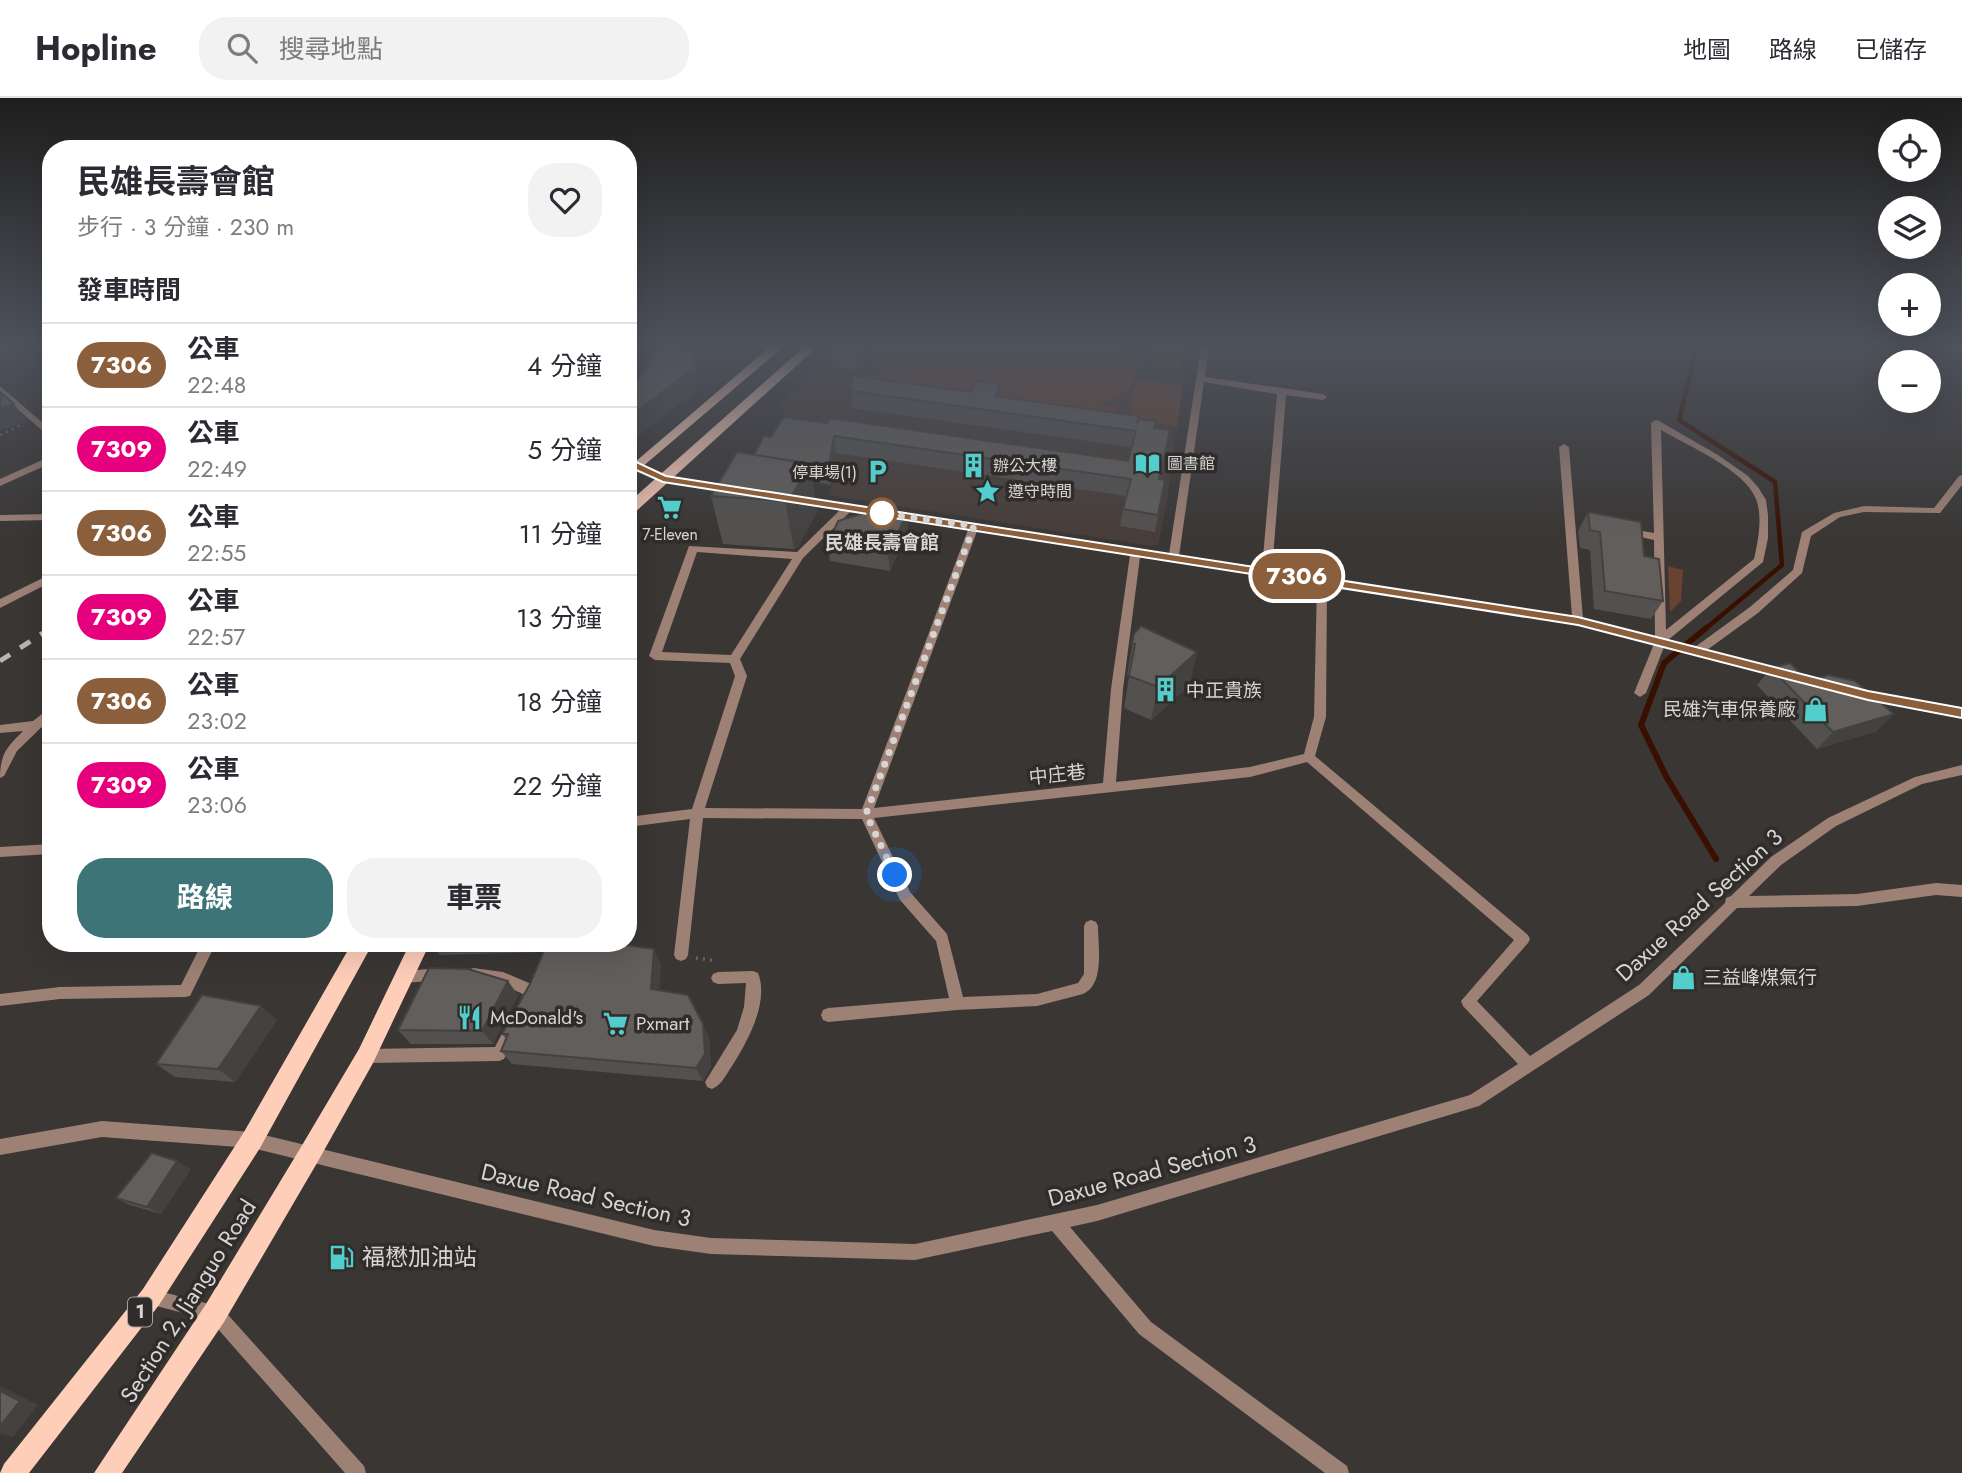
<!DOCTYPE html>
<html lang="zh-TW">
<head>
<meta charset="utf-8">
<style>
  body { margin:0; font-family:Jost,"Noto Sans TC",sans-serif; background:#f2f2f3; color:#2b2b33; height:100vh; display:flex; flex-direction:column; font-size:26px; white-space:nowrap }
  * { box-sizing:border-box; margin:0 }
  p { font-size:23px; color:#7c7c81 }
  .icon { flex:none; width:38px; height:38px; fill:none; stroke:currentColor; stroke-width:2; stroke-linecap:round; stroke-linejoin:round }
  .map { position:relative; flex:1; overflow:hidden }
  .details { position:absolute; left:42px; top:42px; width:595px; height:812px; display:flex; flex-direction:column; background:#fff; border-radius:28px; box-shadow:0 7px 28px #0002 }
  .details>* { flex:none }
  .badge { padding:0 14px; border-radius:23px; font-size:24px; line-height:46px }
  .fabs { position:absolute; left:1878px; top:21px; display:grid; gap:14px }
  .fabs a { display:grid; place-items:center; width:63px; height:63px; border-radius:50%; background:#fff; box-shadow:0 7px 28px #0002; font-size:35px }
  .you { position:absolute; width:35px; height:35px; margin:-18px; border:5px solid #fff; border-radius:50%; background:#1a73e8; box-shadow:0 0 0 10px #1a73e833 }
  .map>.badge { position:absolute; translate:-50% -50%; box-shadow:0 0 0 4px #fff }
  h2 { padding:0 35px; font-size:26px; line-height:63px }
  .round { display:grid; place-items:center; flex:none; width:74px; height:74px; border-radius:28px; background:#f2f2f3 }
  .headline { display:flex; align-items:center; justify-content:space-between; height:119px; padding:0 35px }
  h1 { font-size:33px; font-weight:700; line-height:52px }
  .button { display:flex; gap:14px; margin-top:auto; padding:14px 35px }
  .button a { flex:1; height:80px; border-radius:28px; background:#3d7478; color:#fff; font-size:28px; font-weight:700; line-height:80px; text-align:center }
  .button a+a { background:#f2f2f3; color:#2b2b33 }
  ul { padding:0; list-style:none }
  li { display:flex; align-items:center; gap:21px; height:84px; padding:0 35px; border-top:2px solid #e1e1e2 }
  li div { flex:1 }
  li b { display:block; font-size:26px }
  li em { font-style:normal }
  li .badge { min-width:77px; font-weight:700; text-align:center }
  header { display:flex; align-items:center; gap:42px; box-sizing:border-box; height:98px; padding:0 35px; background:#fff; border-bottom:2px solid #e1e1e2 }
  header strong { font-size:33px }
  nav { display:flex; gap:38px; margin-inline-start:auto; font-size:24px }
  .search { width:490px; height:63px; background:#f2f2f3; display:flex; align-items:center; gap:18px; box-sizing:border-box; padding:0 24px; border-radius:28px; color:#7c7c81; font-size:26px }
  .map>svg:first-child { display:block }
  .built { fill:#473d39 }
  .green { fill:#6a4231 }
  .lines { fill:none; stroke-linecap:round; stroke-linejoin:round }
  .stream-far1 { stroke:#390f00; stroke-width:4.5 }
  .stream { stroke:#390f00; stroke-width:6 }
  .path-far1 { stroke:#696765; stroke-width:2.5; stroke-dasharray:2 4.5; stroke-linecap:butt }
  .path { stroke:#696765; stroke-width:3.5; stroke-dasharray:2 5; stroke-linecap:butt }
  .minor { fill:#9e8175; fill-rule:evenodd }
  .major { fill:#feceb9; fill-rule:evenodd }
  .rail-far1 { stroke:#b7b5b4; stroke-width:4.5; stroke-dasharray:10 10; stroke-linecap:butt }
  .rail { stroke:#b7b5b4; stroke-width:5; stroke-dasharray:12 12; stroke-linecap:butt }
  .wall { fill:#53514f }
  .shaded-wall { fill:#444240 }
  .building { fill:#615e5c; stroke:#444240; stroke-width:2 }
  .line { fill:#8b5e3c; stroke:#fff; stroke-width:2 }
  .walk { stroke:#d7d5d4; stroke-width:7; stroke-dasharray:0 12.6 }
  .stop-dot { fill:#fff; stroke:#8b5e3c; stroke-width:3.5 }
  .labels { text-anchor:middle; stroke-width:7; stroke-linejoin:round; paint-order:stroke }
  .far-poi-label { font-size:16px; fill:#d7d5d4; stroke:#2f2c2a; text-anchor:start }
  .shield { fill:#2f2c2a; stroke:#a5a2a1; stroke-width:2 }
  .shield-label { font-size:18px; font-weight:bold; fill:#d7d5d4 }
  .stop-label { font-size:19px; font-weight:bold; fill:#d7d5d4; stroke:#2f2c2a }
  .poi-label { font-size:19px; fill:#d7d5d4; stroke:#2f2c2a; text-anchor:start }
  .street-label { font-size:19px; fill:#d7d5d4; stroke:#2f2c2a }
  .near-street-label { font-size:23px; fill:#d7d5d4; stroke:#2f2c2a }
  .near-poi-label { font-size:23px; fill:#d7d5d4; stroke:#2f2c2a; text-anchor:start }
</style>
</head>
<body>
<header>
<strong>Hopline</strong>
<div class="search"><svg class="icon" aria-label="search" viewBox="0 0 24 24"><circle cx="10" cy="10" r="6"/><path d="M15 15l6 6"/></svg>搜尋地點</div>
<nav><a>地圖</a><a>路線</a><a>已儲存</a></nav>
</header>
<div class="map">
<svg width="1962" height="1375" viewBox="0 0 1962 1375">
  <rect width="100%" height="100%" fill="#393634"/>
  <!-- built -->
  <polygon class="built" points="840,249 1188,249 1167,404 1158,447 1150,448 828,397 832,388 752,377 786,310 779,306"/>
  <!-- green -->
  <g class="green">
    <path d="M 874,249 L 1120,249 L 1138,269 C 1135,290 1120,300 1101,306 L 1116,309 L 1114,318 L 862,283 L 866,275 L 887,277 L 872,263 Z"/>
    <polygon points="1155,249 1183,249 1179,271 1152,268"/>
    <polygon points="1136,281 1183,286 1177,328 1128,322"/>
    <polygon points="1668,468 1683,472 1681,503 1670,514"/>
  </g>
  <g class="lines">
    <!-- stream-far1 -->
    <polyline class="stream-far1" points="1697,249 1679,322 1775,384 1782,467 1704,532"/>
    <!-- stream -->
    <polyline class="stream" points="1706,530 1664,565 1641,627 1667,680 1716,761"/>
    <!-- path-far1 -->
    <polyline class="path-far1" points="0,337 23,326"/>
    <!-- path -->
    <polyline class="path" points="696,860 716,863"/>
    <!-- minor -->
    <g class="minor">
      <polygon points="2,249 13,249 0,256 0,250"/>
      <path d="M 1201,249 L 1209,249 L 1205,279 L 1323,296 L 1327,299 L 1323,302 L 1286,297 L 1272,472 L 1572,518 L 1559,349 L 1564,346 L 1569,349 L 1583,521 L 1655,539 L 1654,442 L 1622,435 L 1621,433 L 1626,430 L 1654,435 L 1651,325 L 1656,322 L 1659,323 L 1718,357 L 1748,378 L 1758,389 L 1766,402 L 1768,417 L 1768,440 L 1763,464 L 1668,542 L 1695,549 L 1750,509 L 1793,472 L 1802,434 L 1834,415 L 1864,408 L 1934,410 L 1959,378 L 1962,377 L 1962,387 L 1940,415 L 1864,414 L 1840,419 L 1811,438 L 1802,475 L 1758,515 L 1707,552 L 1830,584 L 1832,587 L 1826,591 L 1664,549 L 1646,595 L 1640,599 L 1634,595 L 1654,546 L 1578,527 L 1327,488 L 1326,619 L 1315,658 L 1528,837 L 1530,841 L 1528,845 L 1477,903 L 1530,958 L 1639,887 L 1725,805 L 1726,800 L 1731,798 L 1771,759 L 1828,720 L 1915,679 L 1962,667 L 1962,677 L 1922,686 L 1836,728 L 1781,767 L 1749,798 L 1857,796 L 1936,785 L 1962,787 L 1962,799 L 1936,797 L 1857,808 L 1737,810 L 1649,897 L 1479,1008 L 1097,1123 L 1070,1129 L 1151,1224 L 1347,1368 L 1349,1375 L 1325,1375 L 1139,1236 L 1052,1133 L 915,1162 L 711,1156 L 654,1148 L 252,1050 L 102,1039 L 0,1057 L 0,1041 L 102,1023 L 252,1034 L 654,1132 L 711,1140 L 915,1146 L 1097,1107 L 1470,997 L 1518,966 L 1463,908 L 1461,903 L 1514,842 L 1307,664 L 1250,679 L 874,720 L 910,794 L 947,836 L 963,899 L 1037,896 L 1078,885 L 1084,876 L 1084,828 L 1086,824 L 1091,822 L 1096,824 L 1098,828 C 1098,848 1105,887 1083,896 L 1037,908 L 957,912 L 828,924 L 823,922 L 821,917 L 823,912 L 828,910 L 949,900 L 936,843 L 900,802 L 862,721 L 703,720 L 688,857 L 686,861 L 681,863 L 676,861 L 674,857 L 690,721 L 628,729 L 628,719 L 692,711 L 735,578 L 730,565 L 655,562 L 649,558 L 689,448 L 797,454 L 840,412 L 799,405 L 799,401 L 802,400 L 970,426 L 974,425 L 1169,456 ZM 1204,284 L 1277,296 L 1262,471 L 1179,458 ZM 1661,332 C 1688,348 1744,371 1756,401 C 1763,419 1758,443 1754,461 L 1666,532 ZM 850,414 L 968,432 L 862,711 L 705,710 L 747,578 L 740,561 L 803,460 ZM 977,433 L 1130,457 L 1111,591 L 1103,685 L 874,710 ZM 697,454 L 792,461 L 731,557 L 662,554 ZM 1140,459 L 1317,486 L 1314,619 L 1304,656 L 1250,669 L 1116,684 L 1123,591 Z"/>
      <polygon points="1954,249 1962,249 1962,253 1955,251"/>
      <polygon points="0,288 51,332 51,340 0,296"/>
      <polygon points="51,358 51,365 0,388 0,381"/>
      <polygon points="628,361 665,378 732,389 737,392 732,395 660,383 628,368"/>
      <polygon points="51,416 51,422 0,423 0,417"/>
      <polygon points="51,476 51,484 0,510 0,501"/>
      <polygon points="1858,591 1962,611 1962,619 1854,598 1852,595"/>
      <path d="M 51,609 L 51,620 L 17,653 L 4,678 L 0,680 C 0,656 7,649 23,633 L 0,635 L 0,627 L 33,623 Z"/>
      <polygon points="51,746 51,756 0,759 0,749"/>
      <polygon points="202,845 216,845 190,898 185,899 60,901 0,908 0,896 60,889 181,887"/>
      <polygon points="441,870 446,872 448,876 446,880 441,882 404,885 399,883 397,879 399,875 404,873"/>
      <polygon points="473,870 503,874 536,888 538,893 532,908 527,909 522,908 520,903 523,896 503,887 468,880 466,876 468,872"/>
      <path d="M 753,873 L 758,875 C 770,904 746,947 730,971 C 725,979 720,988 712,991 L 707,989 L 705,984 L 737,932 L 744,909 L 746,885 L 718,886 L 713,884 L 711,880 L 713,876 L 718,874 Z"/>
      <polygon points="512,924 517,926 519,931 504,961 499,963 366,965 361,963 359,958 361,953 366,951 495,949 507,926"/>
      <polygon points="151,1191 221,1209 364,1368 366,1375 345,1375 210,1222 145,1205 143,1199 145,1193"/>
    </g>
    <!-- major -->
    <g class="major">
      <polygon points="770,249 783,249 628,381 628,370"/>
      <polygon points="804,249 817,249 633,416 628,417 628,405"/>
      <polygon points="352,845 373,845 260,1050 159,1207 29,1375 0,1375 4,1366 143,1191 244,1034"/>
      <polygon points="410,845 430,845 373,965 317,1065 224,1224 122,1375 94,1375 206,1206 301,1049 359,951"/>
    </g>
    <!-- rail-far1 -->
    <polyline class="rail-far1" points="49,532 51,530"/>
    <!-- rail -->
    <polyline class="rail" points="0,563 51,530"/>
  </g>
  <!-- wall -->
  <g class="wall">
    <polygon points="871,250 858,272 834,269 832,257"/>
    <polygon points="851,293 1000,298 1139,321 1155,330 1167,349 1160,381 1165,382 1155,434 1120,428 1123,411 1126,398 836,355 831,386 812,383 817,414 798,449 794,451 723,446 711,398 771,339 827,325 1128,363 1131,349 852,310"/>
    <polygon points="1588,414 1644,458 1663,503 1651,521 1594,511 1590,452 1580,450 1578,433"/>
    <polygon points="907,415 908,433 890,473 830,463 828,446"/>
    <polygon points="1134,536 1190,587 1151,622 1124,610 1129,579 1127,578"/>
    <polygon points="1771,570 1809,584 1877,633 1817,651 1757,587"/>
    <polygon points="430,845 618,845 661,866 659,892 709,939 711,969 703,983 512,966 501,953 506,941 502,936 530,886 543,854 440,857"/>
    <polygon points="518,897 493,946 411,946 398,932"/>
    <polygon points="277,922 235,984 175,979 156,966"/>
    <polygon points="191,1071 161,1116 130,1107 116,1100"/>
  </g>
  <!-- shaded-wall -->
  <g class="shaded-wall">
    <polygon points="864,249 871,250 858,272 857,261"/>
    <polygon points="693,253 697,274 697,292 628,346 628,320"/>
    <polygon points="1000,286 1000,303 995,315 995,298"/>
    <polygon points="14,306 27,323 0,333 0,311"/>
    <polygon points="1170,332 1167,349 1156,398 1159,381"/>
    <polygon points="834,338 836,355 831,386 829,368"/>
    <polygon points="810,366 817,414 798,449 794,451 785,403"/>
    <polygon points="1165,382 1163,399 1155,434 1158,417"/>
    <polygon points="907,415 908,433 890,473 888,456"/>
    <polygon points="1197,554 1190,587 1151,622 1158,589"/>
    <polygon points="1894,616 1877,633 1817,651 1833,634"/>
    <polygon points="654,851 661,866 658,905 651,891"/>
    <polygon points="508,883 518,897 493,946 482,933"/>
    <polygon points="261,908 277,922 235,984 218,971"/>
    <polygon points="703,926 709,939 711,969 703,983 696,970"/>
    <polygon points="177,1063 191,1071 161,1116 147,1109"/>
    <polygon points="0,1288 38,1307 13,1339 0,1336"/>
  </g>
  <!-- building -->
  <g class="building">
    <polygon points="837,249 864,249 857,261 832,257"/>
    <polygon points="656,252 693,253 693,271 628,320 628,296"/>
    <polygon points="853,278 971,294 976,283 1000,286 995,298 1139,318 1137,326 1139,321 1156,323 1154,330 1170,332 1159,381 1165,382 1158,417 1123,411 1131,381 834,338 829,368 754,357 764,338 771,339 784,319 827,325 830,320 1128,363 1136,333 851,293"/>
    <polygon points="0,294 14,306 0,311"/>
    <polygon points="737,354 810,366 790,401 785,403 711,398"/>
    <polygon points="880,410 907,415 888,456 828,446 838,423"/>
    <polygon points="1588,414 1641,424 1644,458 1659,461 1663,503 1605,493 1600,434 1590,432"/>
    <polygon points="1141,528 1197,554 1158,589 1129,578 1135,546 1132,545 1134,536"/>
    <polygon points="1790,565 1809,584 1828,577 1855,583 1894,616 1833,634 1771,570"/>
    <polygon points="547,845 612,845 654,851 651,891 688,897 703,926 705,956 696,970 501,953 508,936 502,936 530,886"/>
    <polygon points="429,870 468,871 508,883 482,933 398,932"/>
    <polygon points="202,897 261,908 218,971 156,966"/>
    <polygon points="152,1055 177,1063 147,1109 116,1100"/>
    <polygon points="0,1293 20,1303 0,1328"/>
  </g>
  <!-- sky -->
  <linearGradient id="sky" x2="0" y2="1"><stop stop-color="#1f1e1d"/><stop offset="0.56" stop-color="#4e525c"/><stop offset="1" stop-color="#4e525c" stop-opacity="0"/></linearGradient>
  <rect width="1962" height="441" fill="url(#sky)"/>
  <!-- line -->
  <polygon class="line" points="625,362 632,362 666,378 1578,519 1868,593 1962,610 1962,620 1868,602 1578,527 663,384 625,367"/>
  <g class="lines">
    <!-- walk -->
    <polyline class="walk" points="882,415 873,414 974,428 866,716 895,777"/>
  </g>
  <!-- icons -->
  <defs>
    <symbol id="library-bare" viewBox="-9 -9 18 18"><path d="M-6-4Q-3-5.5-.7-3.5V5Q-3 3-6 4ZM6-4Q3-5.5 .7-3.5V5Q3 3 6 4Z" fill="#52cdcc" stroke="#2f2c2a" stroke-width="2.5" paint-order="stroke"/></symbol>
    <symbol id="building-bare" viewBox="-9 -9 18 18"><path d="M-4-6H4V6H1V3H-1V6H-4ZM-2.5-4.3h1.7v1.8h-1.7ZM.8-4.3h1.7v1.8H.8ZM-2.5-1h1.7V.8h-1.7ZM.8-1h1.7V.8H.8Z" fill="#52cdcc" stroke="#2f2c2a" stroke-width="2.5" paint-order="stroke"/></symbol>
    <symbol id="parking-bare" viewBox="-9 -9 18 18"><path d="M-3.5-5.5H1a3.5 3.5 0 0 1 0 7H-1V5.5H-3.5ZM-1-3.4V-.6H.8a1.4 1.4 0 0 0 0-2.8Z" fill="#52cdcc" stroke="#2f2c2a" stroke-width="2.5" paint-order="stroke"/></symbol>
    <symbol id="sight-bare" viewBox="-9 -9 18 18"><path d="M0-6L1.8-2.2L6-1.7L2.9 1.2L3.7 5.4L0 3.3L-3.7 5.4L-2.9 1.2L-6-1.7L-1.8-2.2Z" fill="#52cdcc" stroke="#2f2c2a" stroke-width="2.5" paint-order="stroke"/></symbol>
    <symbol id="supermarket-bare" viewBox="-9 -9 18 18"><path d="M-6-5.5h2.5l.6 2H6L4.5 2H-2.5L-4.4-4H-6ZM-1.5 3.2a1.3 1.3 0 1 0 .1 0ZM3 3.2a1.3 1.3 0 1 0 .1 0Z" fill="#52cdcc" stroke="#2f2c2a" stroke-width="2.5" paint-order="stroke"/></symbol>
    <symbol id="shop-bare" viewBox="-9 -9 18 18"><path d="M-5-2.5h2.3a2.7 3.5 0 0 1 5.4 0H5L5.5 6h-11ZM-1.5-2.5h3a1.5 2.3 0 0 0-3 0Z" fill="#52cdcc" stroke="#2f2c2a" stroke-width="2.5" paint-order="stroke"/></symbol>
    <symbol id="restaurant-bare" viewBox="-9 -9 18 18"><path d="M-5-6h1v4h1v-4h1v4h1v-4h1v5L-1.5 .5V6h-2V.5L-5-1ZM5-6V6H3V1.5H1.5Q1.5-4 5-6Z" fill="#52cdcc" stroke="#2f2c2a" stroke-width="2.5" paint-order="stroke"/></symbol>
    <symbol id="fuel-bare" viewBox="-9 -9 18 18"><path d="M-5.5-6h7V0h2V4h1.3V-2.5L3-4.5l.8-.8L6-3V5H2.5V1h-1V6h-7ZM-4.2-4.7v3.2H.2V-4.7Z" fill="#52cdcc" stroke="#2f2c2a" stroke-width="2.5" paint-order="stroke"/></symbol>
  </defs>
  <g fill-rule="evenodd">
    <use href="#library-bare" x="1130" y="348" width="35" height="35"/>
    <use href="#building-bare" x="956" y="350" width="35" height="35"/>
    <use href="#parking-bare" x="860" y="356" width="35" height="35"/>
    <use href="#sight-bare" x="970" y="376" width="35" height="35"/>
    <use href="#supermarket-bare" x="652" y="392" width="35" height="35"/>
    <use href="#building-bare" x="1148" y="574" width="35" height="35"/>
    <use href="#shop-bare" x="1798" y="594" width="35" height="35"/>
    <use href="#shop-bare" x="1666" y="862" width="35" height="35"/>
    <use href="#restaurant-bare" x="452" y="902" width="35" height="35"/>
    <use href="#supermarket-bare" x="598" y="908" width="35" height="35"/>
    <use href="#fuel-bare" x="324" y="1142" width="35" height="35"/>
  </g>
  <!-- markers -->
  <circle class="stop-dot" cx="882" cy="415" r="14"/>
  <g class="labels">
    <!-- far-poi labels -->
    <g class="far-poi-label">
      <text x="1167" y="371">圖書館</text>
      <text x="993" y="373">辦公大樓</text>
      <text x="857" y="380" text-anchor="end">停車場(1)</text>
      <text x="1008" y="399">遵守時間</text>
      <text x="670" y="442" text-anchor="middle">7-Eleven</text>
    </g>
    <!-- shield labels -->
    <rect class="shield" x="128" y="1199.5" width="24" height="29" rx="5"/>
    <g class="shield-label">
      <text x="140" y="1220">1</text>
    </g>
    <!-- stop labels -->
    <g class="stop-label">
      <text x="882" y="451">民雄長壽會館</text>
    </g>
    <!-- poi labels -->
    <g class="poi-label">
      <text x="1186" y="599">中正貴族</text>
      <text x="1796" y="618" text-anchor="end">民雄汽車保養廠</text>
      <text x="1703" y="886">三益峰煤氣行</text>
      <text x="490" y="926">McDonald's</text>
      <text x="636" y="932">Pxmart</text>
    </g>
    <!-- street labels -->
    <g class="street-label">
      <text transform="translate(1057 676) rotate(-6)" y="7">中庄巷</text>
    </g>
    <!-- near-street labels -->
    <g class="near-street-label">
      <text transform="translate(1699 807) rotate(-42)" y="8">Daxue Road Section 3</text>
      <text transform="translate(1152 1073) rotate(-15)" y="8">Daxue Road Section 3</text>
      <text transform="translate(586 1097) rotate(13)" y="8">Daxue Road Section 3</text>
      <text transform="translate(188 1203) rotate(-58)" y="8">Section 2, Jianguo Road</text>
    </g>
    <!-- near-poi labels -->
    <g class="near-poi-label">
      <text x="362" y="1167">福懋加油站</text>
    </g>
  </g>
</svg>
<div class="fabs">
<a><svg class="icon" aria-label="locate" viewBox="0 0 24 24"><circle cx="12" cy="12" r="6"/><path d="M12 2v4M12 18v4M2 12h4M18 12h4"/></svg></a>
<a><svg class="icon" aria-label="layers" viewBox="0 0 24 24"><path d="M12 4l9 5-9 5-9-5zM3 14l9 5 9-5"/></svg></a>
<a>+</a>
<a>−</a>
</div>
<div class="you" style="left:895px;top:777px"></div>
<b class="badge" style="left:1297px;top:478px;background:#8b5e3c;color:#fff">7306</b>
<section class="details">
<div class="headline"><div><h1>民雄長壽會館</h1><p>步行 · 3 分鐘 · 230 m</p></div><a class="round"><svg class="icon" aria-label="heart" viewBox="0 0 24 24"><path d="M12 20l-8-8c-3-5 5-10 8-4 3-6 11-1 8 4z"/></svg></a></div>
<h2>發車時間</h2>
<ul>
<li><span class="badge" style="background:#8b5e3c;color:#fff">7306</span><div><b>公車</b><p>22:48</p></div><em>4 分鐘</em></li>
<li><span class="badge" style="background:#e6007e;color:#fff">7309</span><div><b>公車</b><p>22:49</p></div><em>5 分鐘</em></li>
<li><span class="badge" style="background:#8b5e3c;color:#fff">7306</span><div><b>公車</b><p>22:55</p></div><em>11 分鐘</em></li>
<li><span class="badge" style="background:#e6007e;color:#fff">7309</span><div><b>公車</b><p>22:57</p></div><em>13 分鐘</em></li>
<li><span class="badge" style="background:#8b5e3c;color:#fff">7306</span><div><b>公車</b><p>23:02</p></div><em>18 分鐘</em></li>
<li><span class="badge" style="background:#e6007e;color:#fff">7309</span><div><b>公車</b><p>23:06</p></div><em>22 分鐘</em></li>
</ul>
<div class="button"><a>路線</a><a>車票</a></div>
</section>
</div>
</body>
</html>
